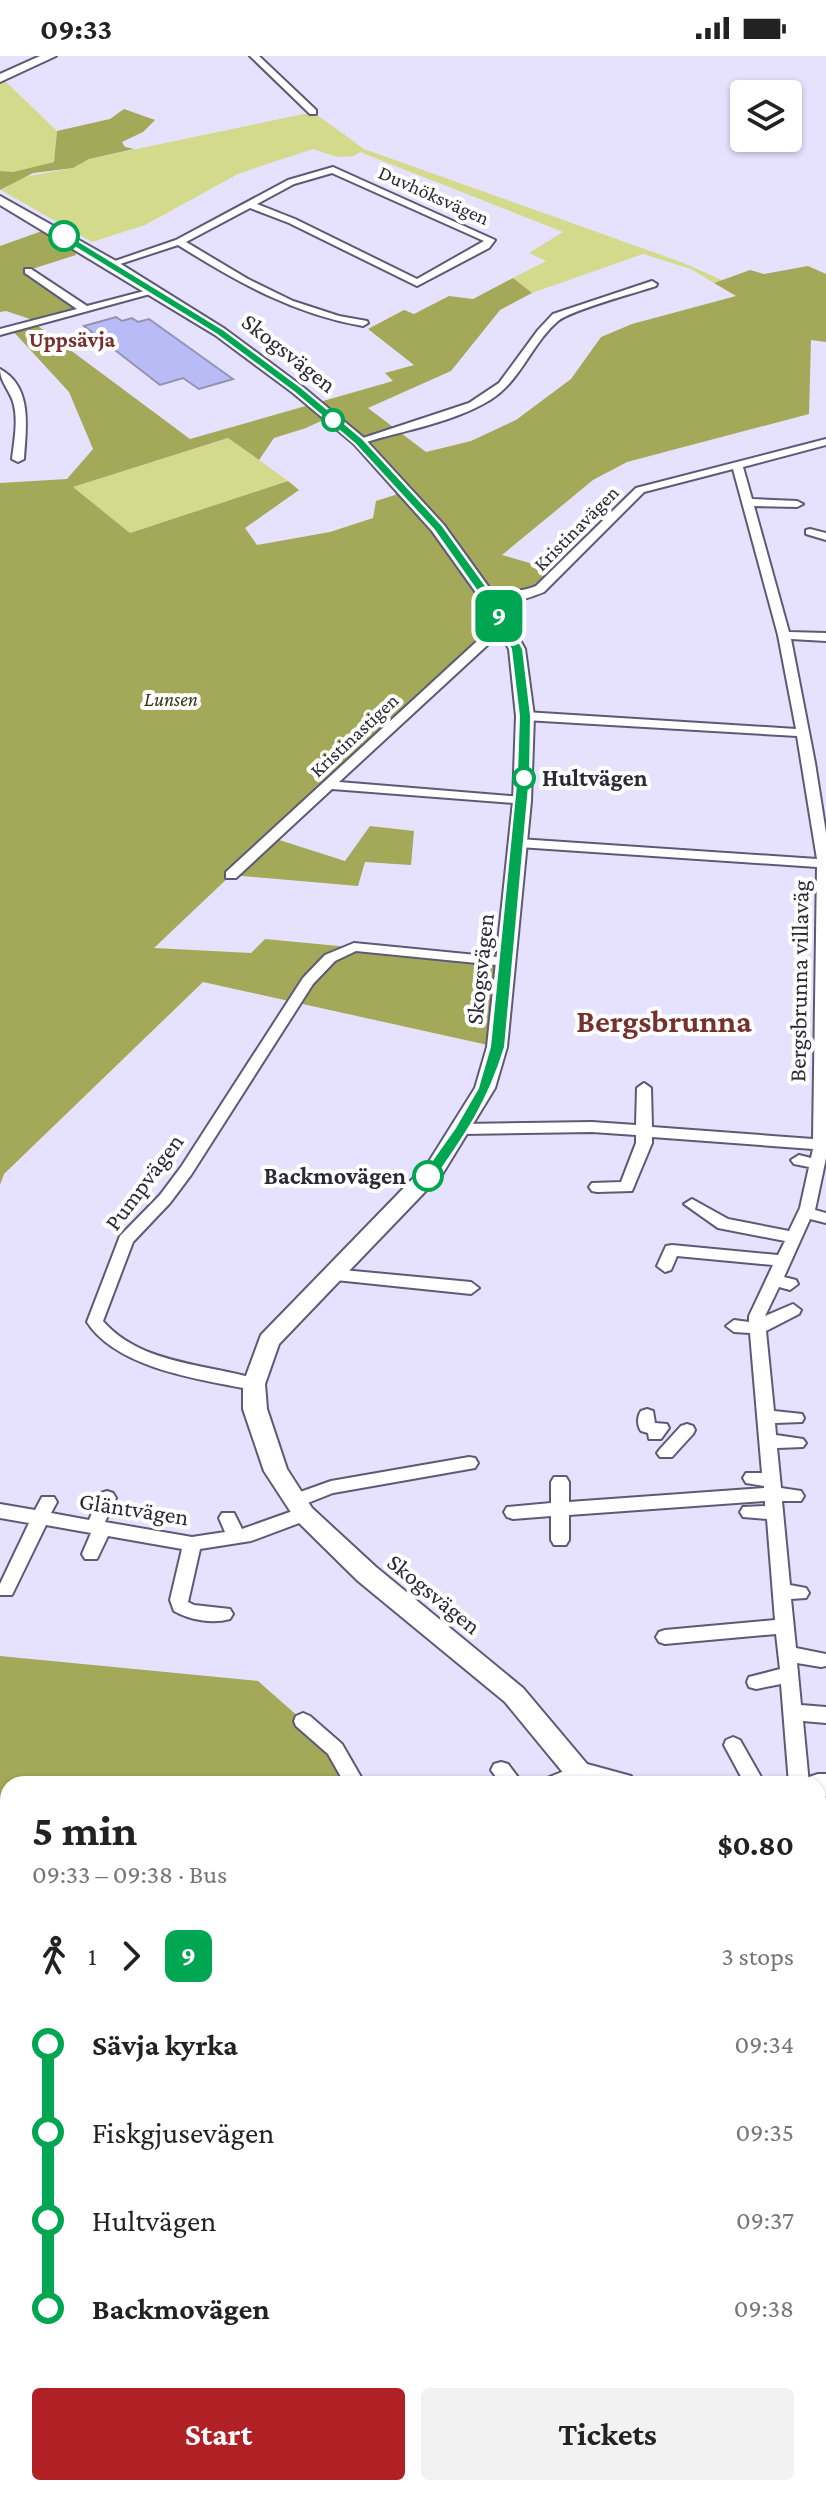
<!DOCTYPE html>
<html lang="en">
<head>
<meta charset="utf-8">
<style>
  body { margin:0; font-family:"Crimson Pro",serif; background:#f2f2f2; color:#222; height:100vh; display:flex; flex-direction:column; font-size:30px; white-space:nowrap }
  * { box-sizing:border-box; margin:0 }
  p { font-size:26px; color:#767676 }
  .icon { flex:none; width:44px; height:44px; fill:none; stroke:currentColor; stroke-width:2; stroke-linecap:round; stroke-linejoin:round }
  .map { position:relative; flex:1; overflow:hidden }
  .sheet { position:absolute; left:0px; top:1720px; width:826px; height:720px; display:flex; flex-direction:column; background:#fff; border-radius:24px 24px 0 0; box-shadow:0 2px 6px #0004 }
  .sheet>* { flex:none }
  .badge { padding:0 16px; border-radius:12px; font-size:28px; line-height:52px }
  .tools { position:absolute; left:730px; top:24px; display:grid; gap:16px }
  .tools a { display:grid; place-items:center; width:72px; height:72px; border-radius:8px; background:#fff; box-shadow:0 2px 6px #0004; font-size:40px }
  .map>.badge { position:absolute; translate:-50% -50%; box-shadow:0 0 0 4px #fff }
  .legs { display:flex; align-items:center; gap:12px; height:88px; padding:0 32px; font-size:26px }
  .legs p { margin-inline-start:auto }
  .head { display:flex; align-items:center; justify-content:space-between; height:136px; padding:0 32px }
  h1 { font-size:44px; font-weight:700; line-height:60px }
  .cta { display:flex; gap:16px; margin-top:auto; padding:16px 32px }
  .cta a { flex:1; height:92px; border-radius:8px; background:#b12025; color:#fff; font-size:32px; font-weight:700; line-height:92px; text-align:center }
  .cta a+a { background:#f2f2f2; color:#222 }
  ul { padding:0 32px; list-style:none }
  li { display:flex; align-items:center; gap:28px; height:88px; font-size:30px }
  li i { display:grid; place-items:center; width:12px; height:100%; margin:0 10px; background:currentColor }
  li i::after { content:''; width:20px; height:20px; margin:-10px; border:6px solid; border-radius:50%; background:#fff }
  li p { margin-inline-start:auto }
  li:first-child i { background:linear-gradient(#0000 50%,currentColor 0) }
  li:last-child i { background:linear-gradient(currentColor 50%,#0000 0) }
  .status { display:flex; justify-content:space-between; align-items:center; height:56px; padding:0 40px; background:#fff; direction:ltr }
  .status svg { height:22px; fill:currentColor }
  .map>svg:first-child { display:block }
  .green { fill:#d3da8b }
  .forest { fill:#a3a958; fill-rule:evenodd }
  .building { fill:#b8bbf6; stroke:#9193b1; stroke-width:2 }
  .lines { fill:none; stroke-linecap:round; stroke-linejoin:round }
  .street-casing { stroke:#5e5975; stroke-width:4 }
  .secondary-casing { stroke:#5e5975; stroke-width:4 }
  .street { fill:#fff; fill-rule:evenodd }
  .secondary { fill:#fff; fill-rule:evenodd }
  .line-1 { fill:#00a651; stroke:#fff; stroke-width:2 }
  .stop-1-dot { fill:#fff; stroke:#00a651; stroke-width:4 }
  .labels { text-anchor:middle; stroke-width:8; stroke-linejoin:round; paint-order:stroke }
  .far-street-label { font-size:20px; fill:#2b2936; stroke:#fff }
  .far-park-label { font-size:20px; font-style:italic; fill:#343613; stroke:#fff }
  .far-neighbourhood-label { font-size:22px; font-weight:bold; fill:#77312d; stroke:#fff }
  .street-label { font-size:24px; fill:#2b2936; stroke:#fff }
  .stop-label { font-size:24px; font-weight:bold; fill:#2b2936; stroke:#fff; text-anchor:start }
  .district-label { font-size:32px; font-weight:bold; fill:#77312d; stroke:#fff }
</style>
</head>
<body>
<div class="status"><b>09:33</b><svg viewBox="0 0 49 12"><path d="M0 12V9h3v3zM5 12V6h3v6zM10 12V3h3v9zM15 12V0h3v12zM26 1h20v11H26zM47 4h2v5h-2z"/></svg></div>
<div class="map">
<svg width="826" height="2440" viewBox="0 0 826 2440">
  <rect width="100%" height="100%" fill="#e6e2fd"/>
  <!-- green -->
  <g class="green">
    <polygon points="5,25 57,75 54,106 13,116 0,115 0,26"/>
    <polygon points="313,56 364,93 681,206 722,224 714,227 691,213 643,198 532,237 513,222 546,205 529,197 563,176 360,96 354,100 337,101 313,93 267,108 238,118 145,169 92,186 1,134 24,121 73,112 89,103"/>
    <polygon points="229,382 288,425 130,477 73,431"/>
  </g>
  <!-- forest -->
  <g class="forest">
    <polygon points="124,53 155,64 143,76 122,86 125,91 134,93 89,103 73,112 33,117 0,134 0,115 13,116 54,106 57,75 110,63"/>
    <polygon points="42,175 75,195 76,199 29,214 86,254 39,266 6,255 0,256 0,190"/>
    <path d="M 808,210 L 826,218 L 826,286 L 811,284 L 809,358 L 627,406 L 593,424 L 502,499 L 558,515 L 540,533 L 491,544 L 503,568 L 273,782 L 345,805 L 370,770 L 414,775 L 411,809 L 365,806 L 358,830 L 231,819 L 154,892 L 251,897 L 265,883 L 507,906 L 497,991 L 203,926 L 4,1118 L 0,1129 L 0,427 L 67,423 L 93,393 L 69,336 L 11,273 L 34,267 L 190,383 L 393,325 L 385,317 L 414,309 L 368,273 L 404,254 L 414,258 L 449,240 L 473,243 L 513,222 L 532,237 L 500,254 L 451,315 L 368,352 L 426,396 L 471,385 L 516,364 L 571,323 L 601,281 L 632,268 L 736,240 L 714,227 L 750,214 L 764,218 ZM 336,358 L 366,383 L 404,423 L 395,439 L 376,445 L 373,462 L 330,476 L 257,489 L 245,472 L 299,434 L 288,425 L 130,477 L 73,431 L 228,382 L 259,404 L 274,382 L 306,372 Z"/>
    <polygon points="0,1600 258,1625 335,1693 351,1716 330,1728 8,1728 8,1823 0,1823"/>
    <polygon points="8,2074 8,2231 0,2243 0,2083"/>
    <polygon points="158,2432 290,2432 284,2440 151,2440"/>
    <polygon points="354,2432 585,2432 596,2440 361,2440"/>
  </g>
  <!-- building -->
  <polygon class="building" points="116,261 122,265 132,262 138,266 149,263 233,323 199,333 183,322 160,329 84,270"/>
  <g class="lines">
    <defs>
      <g id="street">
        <polygon points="250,0 259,0 316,54 316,58 310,58"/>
        <path d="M 333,111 L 495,184 L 489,192 L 417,230 L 289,167 L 250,152 L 186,186 L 248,223 L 293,245 L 339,260 L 367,265 L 368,267 L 363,270 C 294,258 237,226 178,189 L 114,210 L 106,208 L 176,184 L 288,124 ZM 332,117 L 484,185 L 417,223 L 295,163 L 257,148 L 294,128 Z"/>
        <polygon points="25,213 31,213 87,250 156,232 161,235 0,279 0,273 77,253 25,217"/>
        <path d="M 652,225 L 657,228 L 656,230 C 635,237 571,254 558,265 C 531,288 521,325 490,344 C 452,367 405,374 363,387 L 354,385 L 469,347 L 499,327 L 538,274 L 553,258 Z"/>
        <path d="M 0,313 C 33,331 26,372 24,403 L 18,406 L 12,403 C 14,386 18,366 14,349 C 11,335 0,327 0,313 Z"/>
        <path d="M 826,383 L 826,389 L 743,411 L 752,443 L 797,445 L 803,448 L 797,451 L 754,450 L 789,576 L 826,577 L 826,585 L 791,583 L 815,707 L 826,777 L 826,1102 L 815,1154 L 826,1157 L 826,1167 L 810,1163 L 784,1221 L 796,1224 L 798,1228 L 790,1234 L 779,1231 L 765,1260 L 793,1248 L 801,1254 L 799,1258 L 766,1275 L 774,1355 L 802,1358 L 804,1362 L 802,1366 L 775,1367 L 776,1379 L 803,1383 L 806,1387 L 803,1391 L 777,1392 L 781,1432 L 801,1435 L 804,1440 L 801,1445 L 782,1445 L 790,1529 L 806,1532 L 809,1537 L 806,1542 L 791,1543 L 796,1592 L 826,1598 L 826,1610 L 821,1611 L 797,1607 L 801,1649 L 826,1651 L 826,1667 L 803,1665 L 809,1728 L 789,1728 L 781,1628 L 756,1633 L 749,1631 L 747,1626 L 749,1621 L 780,1613 L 776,1578 L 665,1588 L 659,1586 L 656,1581 L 659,1576 L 665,1574 L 775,1564 L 767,1463 L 743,1461 L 740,1456 L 743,1451 L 765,1450 L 765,1445 L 569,1459 L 569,1484 L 566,1489 L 554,1489 L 551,1484 L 551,1460 L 513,1463 L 507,1461 L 504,1456 L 507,1451 L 551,1447 L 551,1426 L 554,1421 L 566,1421 L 569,1426 L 569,1446 L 764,1432 L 764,1430 L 746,1427 L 743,1422 L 746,1417 L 762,1417 L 750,1277 L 734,1276 L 726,1270 L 734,1264 L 749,1266 L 749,1260 L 773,1209 L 677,1200 L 671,1214 L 665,1216 L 657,1210 L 666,1190 L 672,1189 L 778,1199 L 785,1185 L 718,1172 L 684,1148 L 692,1143 L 728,1163 L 789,1175 L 800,1152 L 809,1111 L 794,1108 L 791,1104 L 799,1099 L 811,1102 L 813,1093 L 652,1081 L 652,1087 L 632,1135 L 597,1136 L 592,1135 L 589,1131 L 592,1127 L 621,1126 L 636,1087 L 636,1079 L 592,1076 L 462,1078 L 454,1073 L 462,1068 L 592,1066 L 636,1069 L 637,1032 L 644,1027 L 651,1032 L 652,1071 L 813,1083 L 817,811 L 519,791 L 512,787 L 519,783 L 817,803 L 797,680 L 525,664 L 519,660 L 525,656 L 796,673 L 778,579 L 733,413 L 644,436 L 544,536 C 529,542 498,553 484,544 C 498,535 520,537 536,530 L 636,432 Z"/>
        <polygon points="810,473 826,477 826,484 806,478 806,474"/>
        <polygon points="503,564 507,565 507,571 339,726 522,741 527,742 527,748 332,733 236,822 226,822 226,816 499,565"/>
        <path d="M 354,887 L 507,902 L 514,906 L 507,910 L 356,895 L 335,905 L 313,928 L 191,1119 L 170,1147 L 133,1186 L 103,1265 C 141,1309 209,1308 260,1324 L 262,1328 L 260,1332 L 254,1334 C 203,1324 117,1313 87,1266 L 120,1180 L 160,1139 L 181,1111 L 303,922 L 325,899 Z"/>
        <polygon points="332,1213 471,1226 479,1232 471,1238 326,1223 324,1219"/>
        <path d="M 647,1353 L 653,1355 L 655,1367 L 667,1368 L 669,1372 L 661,1383 L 649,1383 L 648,1377 L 641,1375 C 637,1369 637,1361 641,1355 Z"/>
        <polygon points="687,1368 693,1370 695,1374 693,1378 672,1401 660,1401 657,1397 660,1393 681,1370"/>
        <polygon points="469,1401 475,1402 478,1407 475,1412 333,1437 295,1452 289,1450 286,1445 289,1440 331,1425"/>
        <path d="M 107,1435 L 113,1437 L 116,1442 L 105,1466 L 192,1481 L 225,1476 L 219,1462 L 222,1457 L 234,1457 L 242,1473 L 304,1451 L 310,1453 L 313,1458 L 310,1463 L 251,1485 L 200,1493 L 188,1546 L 194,1549 L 230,1553 L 233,1558 L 230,1563 C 212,1568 190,1564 174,1555 L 170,1544 L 182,1493 L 108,1480 L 97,1503 L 85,1503 L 82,1498 L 91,1477 L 46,1469 L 12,1539 L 0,1539 L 0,1528 L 29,1467 L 0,1462 L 0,1448 L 35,1454 L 42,1441 L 54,1441 L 57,1446 L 51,1457 L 89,1464 L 101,1437 Z"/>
        <polygon points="303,1657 310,1660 342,1688 365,1728 345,1728 328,1698 296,1670 294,1665 296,1660"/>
        <polygon points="733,1681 740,1684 765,1728 745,1728 724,1689 726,1684"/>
        <polygon points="501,1706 508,1708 523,1728 501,1728 491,1714 494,1708"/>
        <path d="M 579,1709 L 586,1711 L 589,1717 C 580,1732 560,1728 544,1728 L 547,1722 Z"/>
        <polygon points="826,1800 826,1817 818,1820 818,1803"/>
        <polygon points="0,2020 8,2024 8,2044 0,2040"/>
        <polygon points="8,2064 8,2089 0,2093 0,2068"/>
        <polygon points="174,2432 214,2432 218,2440 178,2440"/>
      </g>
      <g id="secondary">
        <polygon points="40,0 56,0 0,26 0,18"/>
        <polygon points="0,140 116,205 225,273 303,331 364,382 444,469 498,544 525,593 534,660 531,745 507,991 495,1032 443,1117 279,1288 265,1328 267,1353 287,1413 312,1452 376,1511 523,1632 587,1708 631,1720 635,1728 580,1728 570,1725 505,1646 358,1525 296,1464 264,1415 243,1353 243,1328 261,1279 428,1107 475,1032 487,991 513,745 516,660 509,593 482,545 432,475 354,388 293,337 215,279 0,149"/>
        <polygon points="818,1718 826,1718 826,1740 818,1740 818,1728 805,1728 809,1721"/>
      </g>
    </defs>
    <!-- street casing -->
    <use href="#street" class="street-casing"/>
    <!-- secondary casing -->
    <use href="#secondary" class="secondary-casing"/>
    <!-- street -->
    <use href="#street" class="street"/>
    <!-- secondary -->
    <use href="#secondary" class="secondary"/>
  </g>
  <!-- line-1 -->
  <path class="line-1" d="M 60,178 L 67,178 L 224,274 L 302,332 L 363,383 L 442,469 L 496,544 L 523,593 L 531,660 L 530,719 L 505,991 C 488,1046 467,1077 434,1124 L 428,1125 L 421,1120 L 455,1072 L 478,1032 L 490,991 L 517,719 L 519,660 L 511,593 L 484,545 L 434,474 L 355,388 L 294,336 L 216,278 L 60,182 Z"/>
  <!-- markers -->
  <g class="stop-1-dot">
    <circle cx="64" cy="180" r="14"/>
    <circle cx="333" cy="364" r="10"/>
    <circle cx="524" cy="722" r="10"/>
    <circle cx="428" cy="1120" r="14"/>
  </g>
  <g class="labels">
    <!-- far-street labels -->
    <g class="far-street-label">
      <text transform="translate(434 139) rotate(24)" y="7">Duvhöksvägen</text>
      <text transform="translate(576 472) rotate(-45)" y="7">Kristinavägen</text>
      <text transform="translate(354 679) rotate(-43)" y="7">Kristinastigen</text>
    </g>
    <!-- far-park labels -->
    <g class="far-park-label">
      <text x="171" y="650">Lunsen</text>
    </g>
    <!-- far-neighbourhood labels -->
    <g class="far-neighbourhood-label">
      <text x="72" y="291">Uppsävja</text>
    </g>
    <!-- street labels -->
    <g class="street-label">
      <text transform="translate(289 297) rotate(38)" y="8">Skogsvägen</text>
      <text transform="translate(480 913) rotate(-84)" y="8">Skogsvägen</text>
      <text transform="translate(799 925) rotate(-89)" y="8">Bergsbrunna villaväg</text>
      <text transform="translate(144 1126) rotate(-53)" y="8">Pumpvägen</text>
      <text transform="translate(134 1453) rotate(9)" y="8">Gläntvägen</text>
      <text transform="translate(434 1538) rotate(39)" y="8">Skogsvägen</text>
    </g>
    <!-- stop labels -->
    <g class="stop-label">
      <text x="542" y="730">Hultvägen</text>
      <text x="406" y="1128" text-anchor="end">Backmovägen</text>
    </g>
    <!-- district labels -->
    <g class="district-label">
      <text x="664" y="976">Bergsbrunna</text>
    </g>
  </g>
</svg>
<div class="tools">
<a><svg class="icon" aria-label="layers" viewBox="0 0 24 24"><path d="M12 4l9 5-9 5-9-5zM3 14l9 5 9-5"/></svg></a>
</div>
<b class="badge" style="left:499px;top:560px;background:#00a651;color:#fff">9</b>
<section class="sheet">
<div class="head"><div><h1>5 min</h1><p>09:33 – 09:38 · Bus</p></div><b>$0.80</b></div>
<div class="legs"><svg class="icon" aria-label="walk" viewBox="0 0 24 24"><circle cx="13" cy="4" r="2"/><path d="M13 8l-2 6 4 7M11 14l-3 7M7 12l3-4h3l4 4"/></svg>1<svg class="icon" aria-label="forward" viewBox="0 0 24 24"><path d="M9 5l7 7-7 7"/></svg><b class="badge" style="background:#00a651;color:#fff">9</b><p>3 stops</p></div>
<ul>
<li><i style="color:#00a651"></i><b>Sävja kyrka</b><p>09:34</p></li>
<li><i style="color:#00a651"></i><span>Fiskgjusevägen</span><p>09:35</p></li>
<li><i style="color:#00a651"></i><span>Hultvägen</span><p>09:37</p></li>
<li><i style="color:#00a651"></i><b>Backmovägen</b><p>09:38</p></li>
</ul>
<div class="cta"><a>Start</a><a>Tickets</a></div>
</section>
</div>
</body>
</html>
